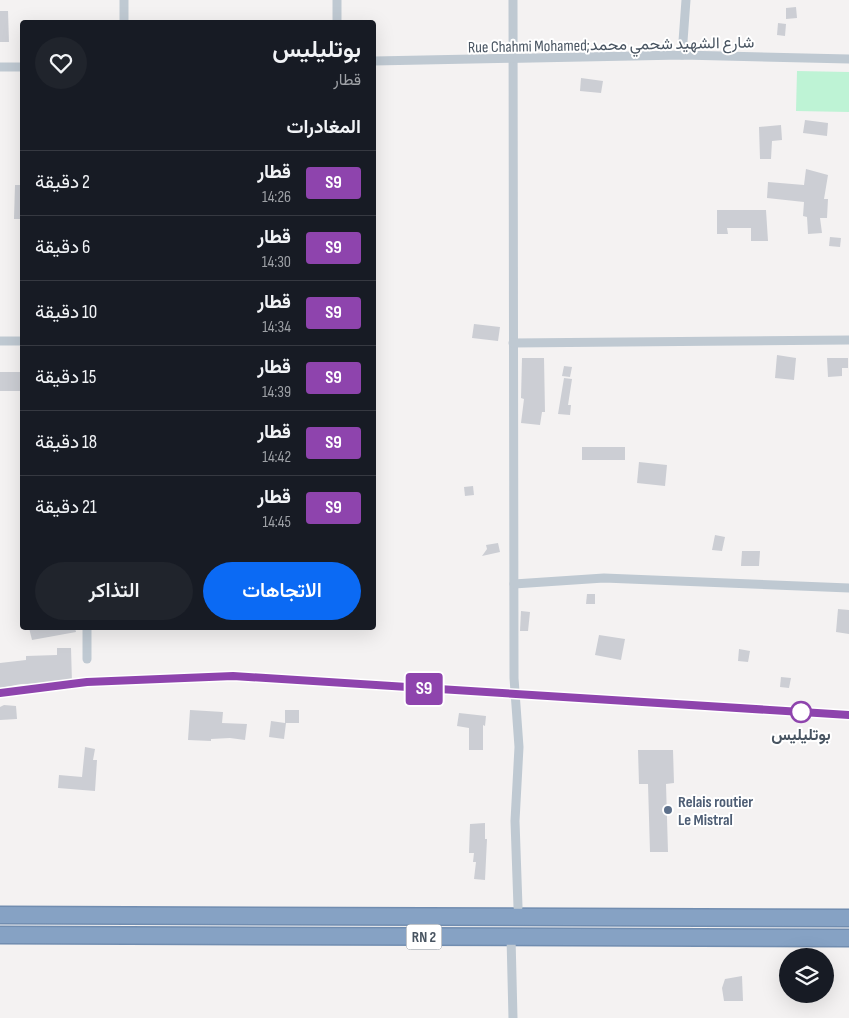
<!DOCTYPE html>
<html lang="ar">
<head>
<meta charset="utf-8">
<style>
  body { margin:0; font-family:"Sofia Sans Condensed",Vazirmatn,sans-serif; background:#20242c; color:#f1f3f6; direction:rtl; height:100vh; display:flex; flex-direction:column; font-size:19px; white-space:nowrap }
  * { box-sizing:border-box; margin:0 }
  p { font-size:16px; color:#9ea1a6 }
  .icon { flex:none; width:28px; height:28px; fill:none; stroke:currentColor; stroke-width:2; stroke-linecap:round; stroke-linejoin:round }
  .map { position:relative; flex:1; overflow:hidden; direction:ltr }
  .sheet { position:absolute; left:20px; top:20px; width:356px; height:610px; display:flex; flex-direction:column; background:#171b24; border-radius:5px; box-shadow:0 5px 20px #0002; direction:rtl }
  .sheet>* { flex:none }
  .badge { padding:0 10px; border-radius:4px; font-size:18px; line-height:32px }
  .tools { position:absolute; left:779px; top:948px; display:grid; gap:10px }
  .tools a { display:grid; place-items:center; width:55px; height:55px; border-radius:50%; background:#171b24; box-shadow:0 5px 20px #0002; font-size:25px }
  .map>.badge { position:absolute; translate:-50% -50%; box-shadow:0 0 0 2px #fff }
  h2 { padding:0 15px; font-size:19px; line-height:45px }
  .round { display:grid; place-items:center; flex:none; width:52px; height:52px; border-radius:26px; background:#20242c }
  .overview { display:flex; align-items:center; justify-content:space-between; height:85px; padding:0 15px }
  h1 { font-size:24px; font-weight:600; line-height:38px }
  .primary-button { display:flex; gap:10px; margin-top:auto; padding:10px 15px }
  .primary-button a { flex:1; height:58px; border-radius:30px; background:#0b6af4; color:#fff; font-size:20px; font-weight:600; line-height:58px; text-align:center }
  .primary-button a+a { background:#20242c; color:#f1f3f6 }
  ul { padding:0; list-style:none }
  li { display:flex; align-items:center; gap:15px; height:65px; padding:0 15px; border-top:1px solid #363941 }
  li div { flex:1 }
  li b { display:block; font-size:19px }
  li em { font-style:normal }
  li .badge { min-width:55px; font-weight:700; text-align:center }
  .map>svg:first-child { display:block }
  .green { fill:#bef3d5 }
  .building { fill:#ccced4 }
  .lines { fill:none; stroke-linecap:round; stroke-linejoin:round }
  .highway-casing { stroke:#718db0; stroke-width:19 }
  .street { stroke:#bfc9d2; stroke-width:9 }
  .highway { stroke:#86a2c4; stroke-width:16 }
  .rail-casing { stroke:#b3b7bd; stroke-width:5 }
  .rail { stroke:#fff; stroke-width:3; stroke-dasharray:9; stroke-linecap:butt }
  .line-casing { stroke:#fff; stroke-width:11 }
  .line { stroke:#8e44ad; stroke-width:8 }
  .stop-dot { fill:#fff; stroke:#8e44ad; stroke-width:2.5 }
  .service-dot { fill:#5c6f8a; stroke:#fff; stroke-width:2 }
  .labels { text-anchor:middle; stroke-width:4; stroke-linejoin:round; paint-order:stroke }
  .shield { fill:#fff; stroke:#7f8790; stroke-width:1 }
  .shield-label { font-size:15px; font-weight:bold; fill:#485461 }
  .street-label { font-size:16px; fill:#485461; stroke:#fff }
  .stop-label { font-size:16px; font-weight:bold; fill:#485461; stroke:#fff }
  .service-label { font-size:16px; font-weight:bold; fill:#4e5e75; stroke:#fff; text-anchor:start }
</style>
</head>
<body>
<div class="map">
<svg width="849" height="1018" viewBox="0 0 849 1018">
  <rect width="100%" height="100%" fill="#f4f2f2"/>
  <!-- green -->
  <polygon class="green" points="797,71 849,72 849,112 796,111"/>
  <!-- building -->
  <g class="building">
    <polygon points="796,7 797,18 786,19 786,8"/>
    <polygon points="0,11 8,11 9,42 0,42"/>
    <polygon points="778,23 786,24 785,36 777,35"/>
    <polygon points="581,78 603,81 601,93 580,91"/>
    <polygon points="805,120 828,123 827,136 803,133"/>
    <polygon points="781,125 782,140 772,141 771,159 760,159 759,127"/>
    <polygon points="806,169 828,175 824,199 828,199 827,218 820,218 822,233 808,234 807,217 803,216 804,202 767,198 768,182 804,185"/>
    <polygon points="15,185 22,185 22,219 14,219"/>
    <polygon points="717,210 766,210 768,241 751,241 751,228 727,228 728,234 717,234"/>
    <polygon points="830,237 841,238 840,247 829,246"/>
    <polygon points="474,324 500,327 498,341 472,338"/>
    <polygon points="777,355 796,358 794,380 775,378"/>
    <polygon points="522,358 544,358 545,412 542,412 540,425 521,423 524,399 521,398"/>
    <polygon points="827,358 848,358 848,368 842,368 842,376 828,377"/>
    <polygon points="564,366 572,367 570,377 562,376"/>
    <rect x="0" y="372" width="22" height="19"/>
    <polygon points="564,378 572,379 568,405 571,405 570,415 558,414"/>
    <rect x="582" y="447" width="43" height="13"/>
    <polygon points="639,462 667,465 665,486 637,483"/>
    <polygon points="473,486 474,495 465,496 464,487"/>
    <polygon points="715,535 725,537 722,551 712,550"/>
    <polygon points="498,543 500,552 482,556 487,549 486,545"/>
    <polygon points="742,551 760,551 759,566 741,566"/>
    <polygon points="587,594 595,594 595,604 586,604"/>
    <polygon points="838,609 849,610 849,634 836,632"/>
    <polygon points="521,611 530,612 528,631 520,631"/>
    <polygon points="29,628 75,628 76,632 32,640"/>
    <polygon points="599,635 625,639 621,660 595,655"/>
    <polygon points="57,648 71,648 72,683 21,684 0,688 0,663 26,660 26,656 57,655"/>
    <polygon points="739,649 750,651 748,662 738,661"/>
    <polygon points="781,677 791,678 789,688 780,687"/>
    <polygon points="4,705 16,706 17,719 0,720 0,707"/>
    <polygon points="190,710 223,712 222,723 247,724 245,740 230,738 211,739 211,741 188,740"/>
    <polygon points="285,710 299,710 299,723 286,723 284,739 269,737 271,721 285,723"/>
    <polygon points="459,713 486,716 485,726 483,725 483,750 469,750 469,728 457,726"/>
    <polygon points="85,747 95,749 93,760 97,760 95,791 58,788 59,775 82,777"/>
    <polygon points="638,750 673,750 674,783 666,784 668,852 650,852 648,784 639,784"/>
    <polygon points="485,823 485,839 487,839 485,880 474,879 476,862 473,862 474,853 469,853 470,824"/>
    <polygon points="742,976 743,1001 724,1001 722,988 725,979"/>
  </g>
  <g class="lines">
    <defs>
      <g id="highway">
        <polyline points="0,915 849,918"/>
        <polyline points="0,935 849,938"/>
      </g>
    </defs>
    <!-- highway casing -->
    <use href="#highway" class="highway-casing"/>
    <!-- street -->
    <g class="street">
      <polyline points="513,0 514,678 519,747 515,821 518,907"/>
      <polyline points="124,22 124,0"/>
      <polyline points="337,22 337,0"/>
      <polyline points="682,55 686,0"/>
      <polyline points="374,61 682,55 849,59"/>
      <polyline points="0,67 22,67"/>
      <polyline points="0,341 22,341"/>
      <polyline points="513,343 849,340"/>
      <polyline points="514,584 604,578 849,588"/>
      <polyline points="87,628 87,659"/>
      <polyline points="511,937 513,1018"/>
    </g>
    <!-- highway -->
    <use href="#highway" class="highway"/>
    <defs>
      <polyline id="rail" points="0,693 87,682 233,676 849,716"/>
    </defs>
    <!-- rail casing -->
    <use href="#rail" class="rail-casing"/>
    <!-- rail -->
    <use href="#rail" class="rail"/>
  </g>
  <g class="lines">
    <defs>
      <polyline id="line" points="0,693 87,682 233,676 849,715"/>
    </defs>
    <!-- line casing -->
    <use href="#line" class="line-casing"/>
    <!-- line -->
    <use href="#line" class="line"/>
  </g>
  <!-- markers -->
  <circle class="stop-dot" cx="801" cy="712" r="10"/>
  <circle class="service-dot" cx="668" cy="810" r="5"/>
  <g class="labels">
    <!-- shield labels -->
    <rect class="shield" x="406.5" y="924.5" width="35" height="25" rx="4"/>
    <g class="shield-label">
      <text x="424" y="942">RN 2</text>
    </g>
    <!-- street labels -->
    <g class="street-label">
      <text transform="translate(611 44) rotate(-1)" y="6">Rue Chahmi Mohamed;شارع الشهيد شحمي محمد</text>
    </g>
    <!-- stop labels -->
    <g class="stop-label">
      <text x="801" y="740">بوتليليس</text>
    </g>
    <!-- service labels -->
    <g class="service-label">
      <text x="678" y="807">Relais routier<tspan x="678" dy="18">Le Mistral</tspan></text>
    </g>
  </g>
</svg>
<div class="tools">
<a><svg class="icon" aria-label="layers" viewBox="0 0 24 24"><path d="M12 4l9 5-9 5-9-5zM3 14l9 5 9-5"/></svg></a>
</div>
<b class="badge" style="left:424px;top:689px;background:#8e44ad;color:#fff">S9</b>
<section class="sheet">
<div class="overview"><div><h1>بوتليليس</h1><p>قطار</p></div><a class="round"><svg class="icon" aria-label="heart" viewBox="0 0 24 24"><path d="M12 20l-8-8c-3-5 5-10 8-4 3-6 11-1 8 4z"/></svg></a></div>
<h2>المغادرات</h2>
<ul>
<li><span class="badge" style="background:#8e44ad;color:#fff">S9</span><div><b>قطار</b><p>14:26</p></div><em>2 دقيقة</em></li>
<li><span class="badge" style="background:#8e44ad;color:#fff">S9</span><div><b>قطار</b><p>14:30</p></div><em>6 دقيقة</em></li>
<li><span class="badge" style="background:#8e44ad;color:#fff">S9</span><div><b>قطار</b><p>14:34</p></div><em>10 دقيقة</em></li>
<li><span class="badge" style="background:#8e44ad;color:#fff">S9</span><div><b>قطار</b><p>14:39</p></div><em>15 دقيقة</em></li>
<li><span class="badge" style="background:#8e44ad;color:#fff">S9</span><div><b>قطار</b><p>14:42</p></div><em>18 دقيقة</em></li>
<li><span class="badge" style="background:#8e44ad;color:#fff">S9</span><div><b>قطار</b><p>14:45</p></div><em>21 دقيقة</em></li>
</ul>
<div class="primary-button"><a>الاتجاهات</a><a>التذاكر</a></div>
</section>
</div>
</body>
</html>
